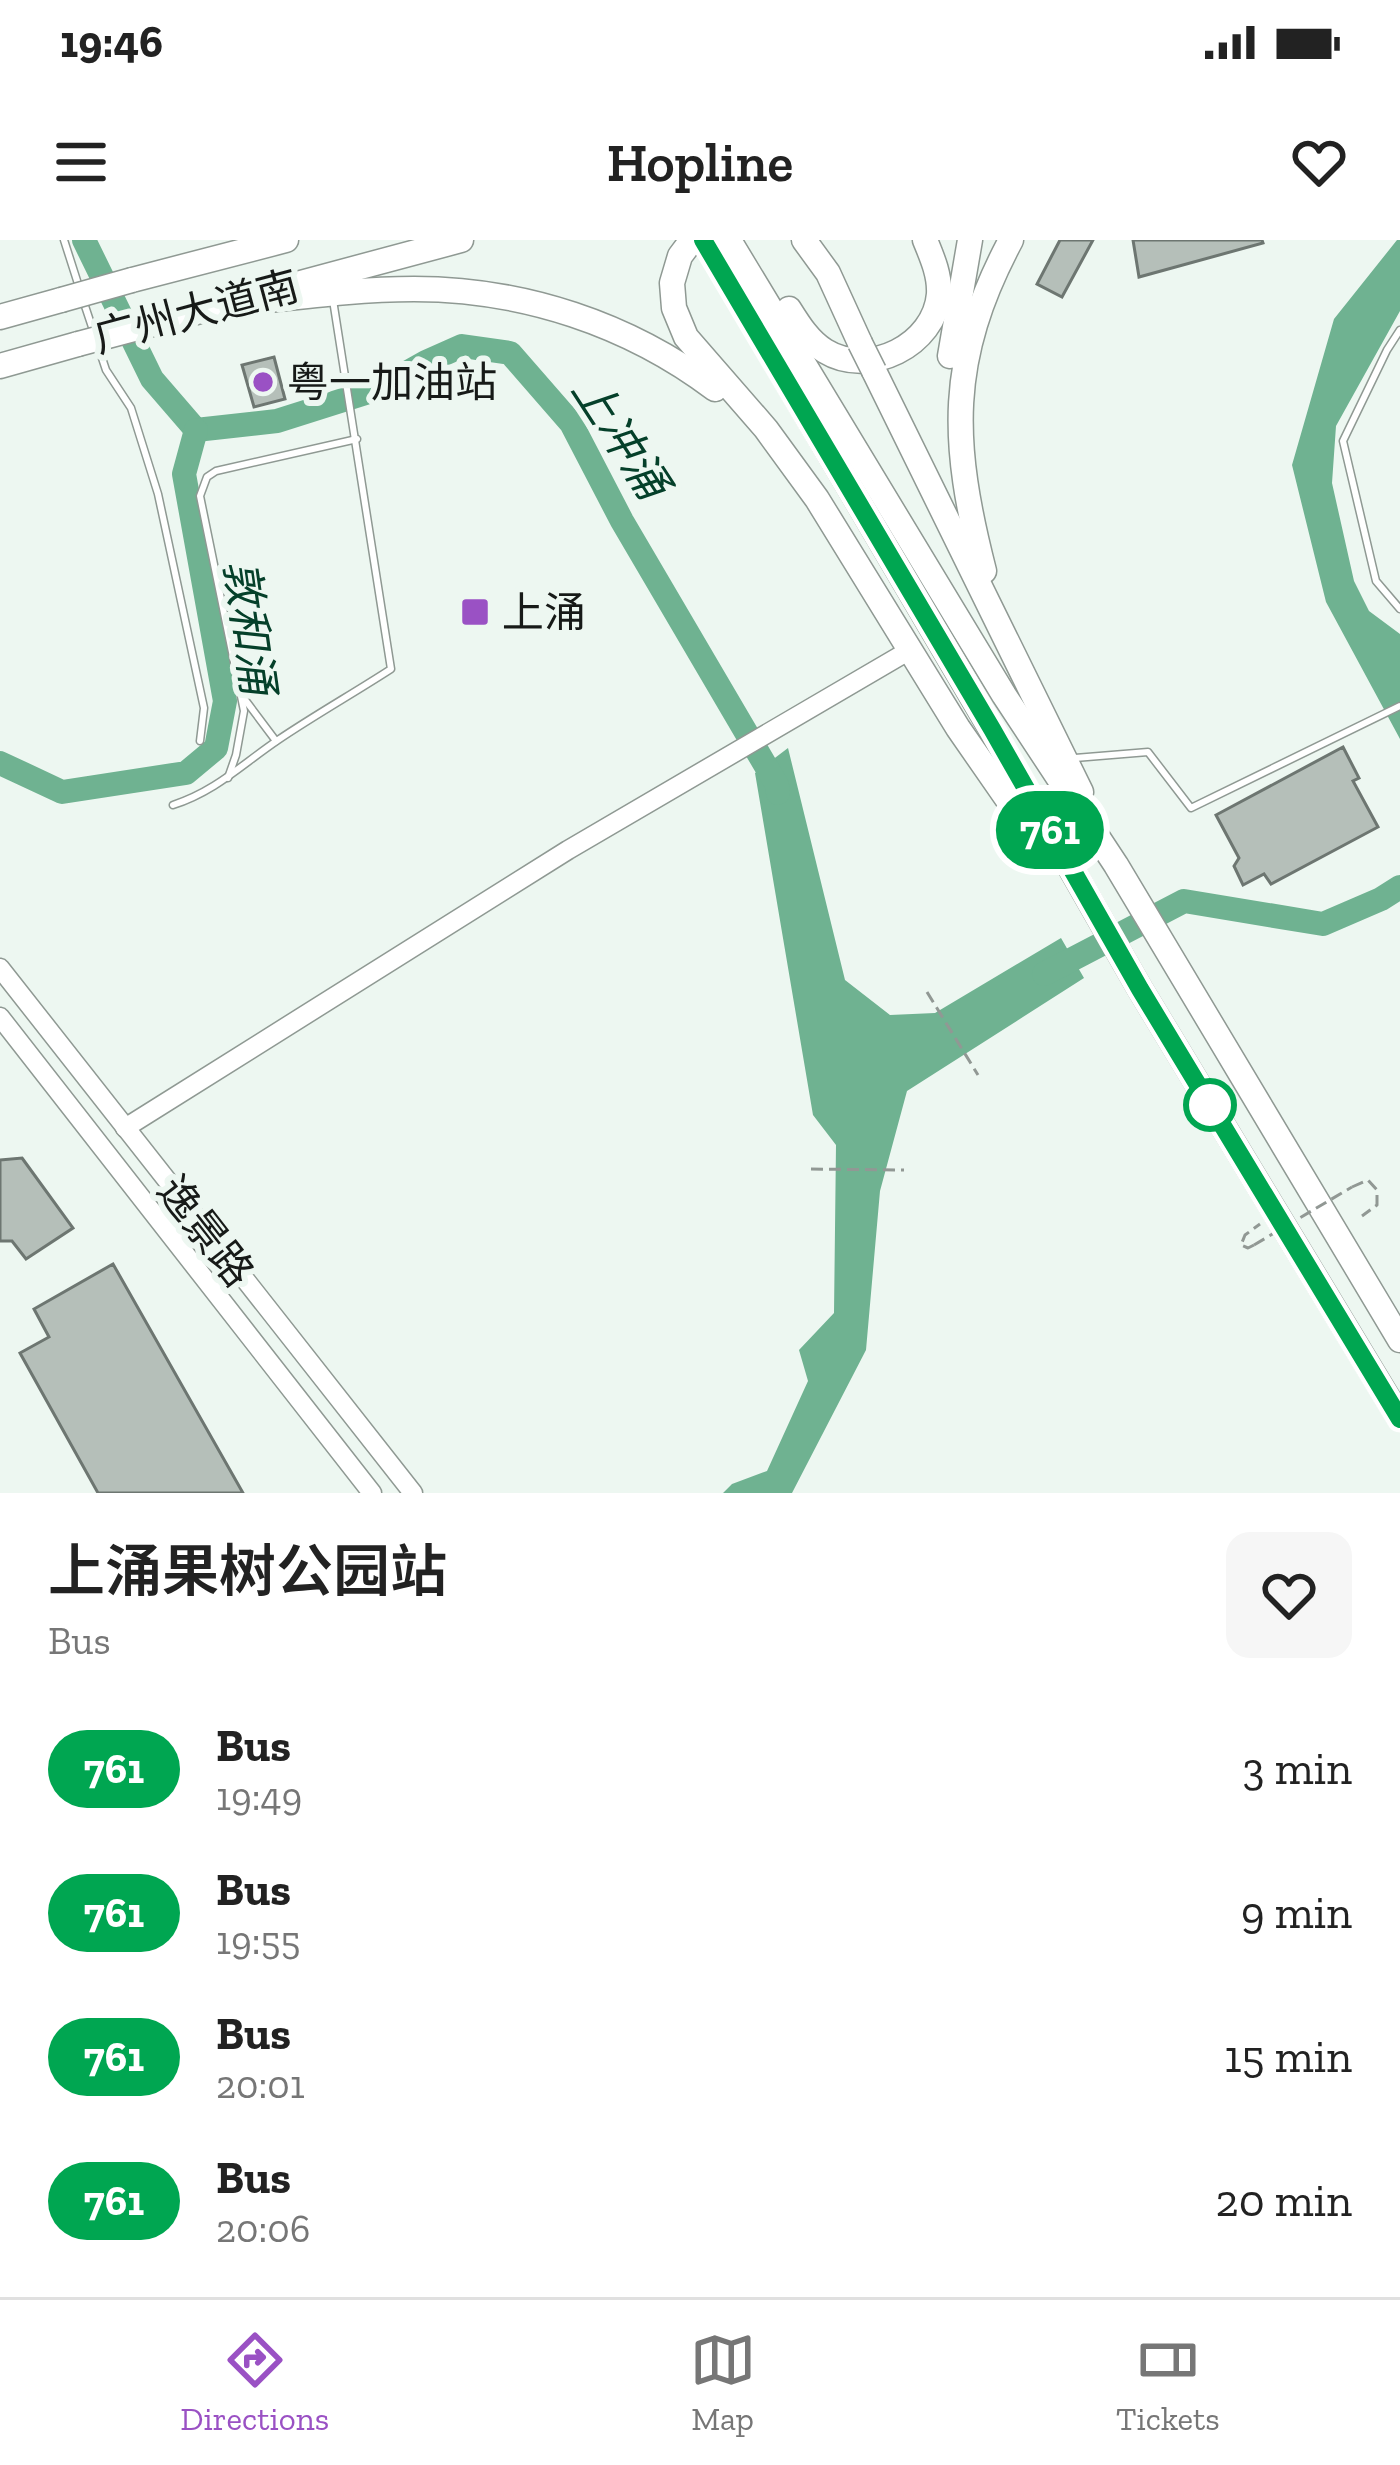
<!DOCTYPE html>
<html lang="en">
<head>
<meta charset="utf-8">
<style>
  body { margin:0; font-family:"Zilla Slab","Noto Sans SC",serif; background:#f6f6f6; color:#222; height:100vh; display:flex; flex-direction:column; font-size:45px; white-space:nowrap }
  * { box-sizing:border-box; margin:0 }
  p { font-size:39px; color:#767676 }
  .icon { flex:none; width:66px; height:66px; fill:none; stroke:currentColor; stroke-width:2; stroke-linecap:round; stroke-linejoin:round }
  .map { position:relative; height:1253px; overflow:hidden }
  .drawer { display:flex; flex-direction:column; background:#fff; flex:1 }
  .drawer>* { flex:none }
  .badge { padding:0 24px; border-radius:39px; font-size:42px; line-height:78px }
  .map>.badge { position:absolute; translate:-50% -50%; box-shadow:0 0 0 6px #fff }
  .round { display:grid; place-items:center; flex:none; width:126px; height:126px; border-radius:24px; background:#f6f6f6 }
  .summary { display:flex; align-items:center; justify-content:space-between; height:204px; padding:0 48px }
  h1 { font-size:57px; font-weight:600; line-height:90px }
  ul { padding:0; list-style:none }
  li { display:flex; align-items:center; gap:36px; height:144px; padding:0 48px }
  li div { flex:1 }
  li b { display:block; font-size:45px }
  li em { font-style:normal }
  li .badge { min-width:132px; font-weight:700; text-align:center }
  .status { display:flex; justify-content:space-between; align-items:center; height:84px; padding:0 60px; background:#fff; direction:ltr }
  .status svg { height:33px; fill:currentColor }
  header { display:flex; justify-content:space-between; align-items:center; height:156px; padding:0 48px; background:#fff; font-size:54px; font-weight:600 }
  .dock { display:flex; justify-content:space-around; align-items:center; height:168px; border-top:3px solid #e0e0e0; background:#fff; font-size:33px; color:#767676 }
  .dock a { display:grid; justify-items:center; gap:6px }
  .dock .current { color:#9a51c4 }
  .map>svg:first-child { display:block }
  .water { fill:#6fb291 }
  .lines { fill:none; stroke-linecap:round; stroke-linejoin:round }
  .river { stroke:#6fb291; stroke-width:24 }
  .building { fill:#b5bfb9; stroke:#6d7671; stroke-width:3 }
  .lane-casing { stroke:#8f9993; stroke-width:9 }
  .secondary-casing { stroke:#8f9993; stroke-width:21 }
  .highway-casing { stroke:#8f9993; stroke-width:27 }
  .path { stroke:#919894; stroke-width:3; stroke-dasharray:12 6; stroke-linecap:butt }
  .lane { stroke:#fff; stroke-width:6 }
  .secondary { stroke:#fff; stroke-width:18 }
  .highway { stroke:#fff; stroke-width:24 }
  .highway-bridge-casing { stroke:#8f9993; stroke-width:27; stroke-linecap:butt }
  .path-bridge { stroke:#919894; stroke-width:3; stroke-dasharray:12 6; stroke-linecap:butt }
  .highway-bridge { stroke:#fff; stroke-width:24 }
  .line-casing { stroke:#fff; stroke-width:27 }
  .line { stroke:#00a651; stroke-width:18 }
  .poi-dot { fill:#9a51c4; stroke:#edf7f1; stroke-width:4.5 }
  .stop-dot { fill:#fff; stroke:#00a651; stroke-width:6 }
  .labels { text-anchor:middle; stroke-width:12; stroke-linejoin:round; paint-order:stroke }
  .street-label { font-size:42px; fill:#171a18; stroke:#edf7f1 }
  .poi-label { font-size:42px; fill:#171a18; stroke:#edf7f1; text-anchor:start }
  .water-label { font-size:45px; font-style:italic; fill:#05402a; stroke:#edf7f1 }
</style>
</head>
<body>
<div class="status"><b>19:46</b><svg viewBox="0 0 49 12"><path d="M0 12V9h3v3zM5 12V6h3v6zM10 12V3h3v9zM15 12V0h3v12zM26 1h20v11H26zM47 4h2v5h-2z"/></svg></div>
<header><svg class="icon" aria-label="menu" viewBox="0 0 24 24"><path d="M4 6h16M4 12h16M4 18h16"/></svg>Hopline<svg class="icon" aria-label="heart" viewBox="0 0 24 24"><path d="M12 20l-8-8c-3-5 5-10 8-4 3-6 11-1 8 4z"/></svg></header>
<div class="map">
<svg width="1400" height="1253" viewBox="0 0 1400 1253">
  <rect width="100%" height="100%" fill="#edf7f1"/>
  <!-- water -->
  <g class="water">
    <polygon points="1397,0 1400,0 1400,71 1336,186 1332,243 1354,341 1369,371 1400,394 1400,499 1326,362 1292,225 1334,79"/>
    <polygon points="788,508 845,740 890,775 935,773 1061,698 1084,738 907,851 880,951 866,1110 792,1253 723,1253 732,1244 767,1231 808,1141 799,1110 834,1073 836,905 813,875 755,533"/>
  </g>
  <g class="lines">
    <!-- river -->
    <g class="river">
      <polyline points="84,0 152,139 196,190 277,181 378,149 426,122 462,106 510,113 571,183 622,281 777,545 778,553"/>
      <polyline points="0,523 62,552 186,533 216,508 225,461 184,234 196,190"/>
      <polyline points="1044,734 1184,661 1323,684 1381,659 1400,647"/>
    </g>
  </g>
  <!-- building -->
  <g class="building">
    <polygon points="1060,0 1093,0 1062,57 1037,44"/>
    <polygon points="1133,0 1262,0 1263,3 1139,37"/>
    <polygon points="274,117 285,159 254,167 242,125"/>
    <polygon points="1343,507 1359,538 1353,541 1378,587 1271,644 1264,634 1243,645 1234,626 1239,618 1216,575"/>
    <polygon points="22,918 73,988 26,1019 12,1001 0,1001 0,920"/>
    <polygon points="113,1024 243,1253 98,1253 20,1113 49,1097 34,1069"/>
  </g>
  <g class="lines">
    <defs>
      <g id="lane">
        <polyline points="64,0 80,50"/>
        <polyline points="84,63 93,90"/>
        <polyline points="1400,90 1387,110 1343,201 1376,341 1400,369"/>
        <polyline points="97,103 106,130 131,168 158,254 204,468 200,501"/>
        <polyline points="243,457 276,501"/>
        <polyline points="1075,518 1148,512 1191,568 1400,466"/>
        <polyline points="228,538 236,515 244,471 200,256 207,237 216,231 357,199"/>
        <path d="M 173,565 C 216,551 241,525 278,500 C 315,475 354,453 391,429 L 333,60"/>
      </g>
      <g id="secondary">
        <polyline points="0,728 413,1253"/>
        <polyline points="0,777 372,1253"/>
        <polyline points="125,888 568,610 910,410"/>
      </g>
      <g id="highway">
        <polyline points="692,0 680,16 672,43 674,68 686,97 766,189 817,259 958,488 1033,596 1055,620"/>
        <polyline points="804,0 828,33 860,103"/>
        <polyline points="730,2 1004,455 1116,625 1400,1100"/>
        <polyline points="712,13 991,489 1140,749 1400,1178"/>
        <polyline points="132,40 286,0"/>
        <polyline points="282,48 461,0"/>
        <path d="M 221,65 C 285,59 350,49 414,49 C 523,49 629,84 715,149"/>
        <path d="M 789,69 C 799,85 809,101 825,111 C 869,138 935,105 939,54 C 940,35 932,17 925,0"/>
        <polyline points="0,77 61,60"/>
        <polyline points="153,84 237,61"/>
        <polyline points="950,116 970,0"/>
        <polyline points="0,126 78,104"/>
        <polyline points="874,131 1081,552"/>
        <path d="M 984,331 C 951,202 947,120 1011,0"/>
      </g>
    </defs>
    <!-- lane casing -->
    <use href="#lane" class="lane-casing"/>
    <!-- secondary casing -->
    <use href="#secondary" class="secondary-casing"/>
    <!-- highway casing -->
    <use href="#highway" class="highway-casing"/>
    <!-- path -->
    <g class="path">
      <polyline points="927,752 978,835"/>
      <polyline points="811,929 904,930"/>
      <polyline points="1352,947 1368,940 1377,950 1377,965 1362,976"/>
      <polyline points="1254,1005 1248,1008 1241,1005 1245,995 1260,984"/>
    </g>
    <!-- lane -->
    <use href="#lane" class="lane"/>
    <!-- secondary -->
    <use href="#secondary" class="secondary"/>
    <!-- highway -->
    <use href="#highway" class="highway"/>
    <defs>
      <g id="highway-bridge">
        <polyline points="61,60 132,40"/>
        <polyline points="860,103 874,131"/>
        <polyline points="78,104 153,84"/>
      </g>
    </defs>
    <!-- highway-bridge casing -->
    <use href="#highway-bridge" class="highway-bridge-casing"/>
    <!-- path-bridge -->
    <polyline class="path-bridge" points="1254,1005 1352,947"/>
    <!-- highway-bridge -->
    <use href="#highway-bridge" class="highway-bridge"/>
  </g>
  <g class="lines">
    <defs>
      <polyline id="line" points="703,0 992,489 1140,749 1400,1179"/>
    </defs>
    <!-- line casing -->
    <use href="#line" class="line-casing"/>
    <!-- line -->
    <use href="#line" class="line"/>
  </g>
  <!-- markers -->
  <g class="poi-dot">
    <circle cx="263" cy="142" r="12"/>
    <rect x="460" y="357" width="30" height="30" rx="6"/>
  </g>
  <circle class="stop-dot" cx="1210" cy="865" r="24"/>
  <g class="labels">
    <!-- street labels -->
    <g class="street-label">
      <text transform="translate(196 71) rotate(-15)" y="15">广州大道南</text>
      <text transform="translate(206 991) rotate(52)" y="15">逸景路</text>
    </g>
    <!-- poi labels -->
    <g class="poi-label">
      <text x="287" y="157">粤一加油站</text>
      <text x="502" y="387">上涌</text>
    </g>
    <!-- water labels -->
    <g class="water-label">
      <text transform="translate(621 197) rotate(57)" y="16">上冲涌</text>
      <text transform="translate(250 387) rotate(82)" y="16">敦和涌</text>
    </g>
  </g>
</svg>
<b class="badge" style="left:1050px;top:590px;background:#00a651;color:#fff">761</b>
</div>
<section class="drawer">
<div class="summary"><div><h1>上涌果树公园站</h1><p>Bus</p></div><a class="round"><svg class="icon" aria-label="heart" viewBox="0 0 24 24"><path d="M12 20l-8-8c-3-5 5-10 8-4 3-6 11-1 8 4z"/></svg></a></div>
<ul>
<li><span class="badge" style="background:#00a651;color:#fff">761</span><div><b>Bus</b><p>19:49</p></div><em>3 min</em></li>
<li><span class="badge" style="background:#00a651;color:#fff">761</span><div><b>Bus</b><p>19:55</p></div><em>9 min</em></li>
<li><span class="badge" style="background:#00a651;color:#fff">761</span><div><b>Bus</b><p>20:01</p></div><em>15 min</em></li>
<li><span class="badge" style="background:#00a651;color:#fff">761</span><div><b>Bus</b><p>20:06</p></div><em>20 min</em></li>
</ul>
</section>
<nav class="dock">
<a class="current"><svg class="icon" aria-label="directions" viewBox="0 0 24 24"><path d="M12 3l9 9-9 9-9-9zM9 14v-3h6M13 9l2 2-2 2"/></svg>Directions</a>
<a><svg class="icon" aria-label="map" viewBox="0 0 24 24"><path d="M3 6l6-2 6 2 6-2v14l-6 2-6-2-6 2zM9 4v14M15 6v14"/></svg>Map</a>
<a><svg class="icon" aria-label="tickets" viewBox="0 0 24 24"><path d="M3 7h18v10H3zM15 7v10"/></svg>Tickets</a>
</nav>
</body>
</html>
